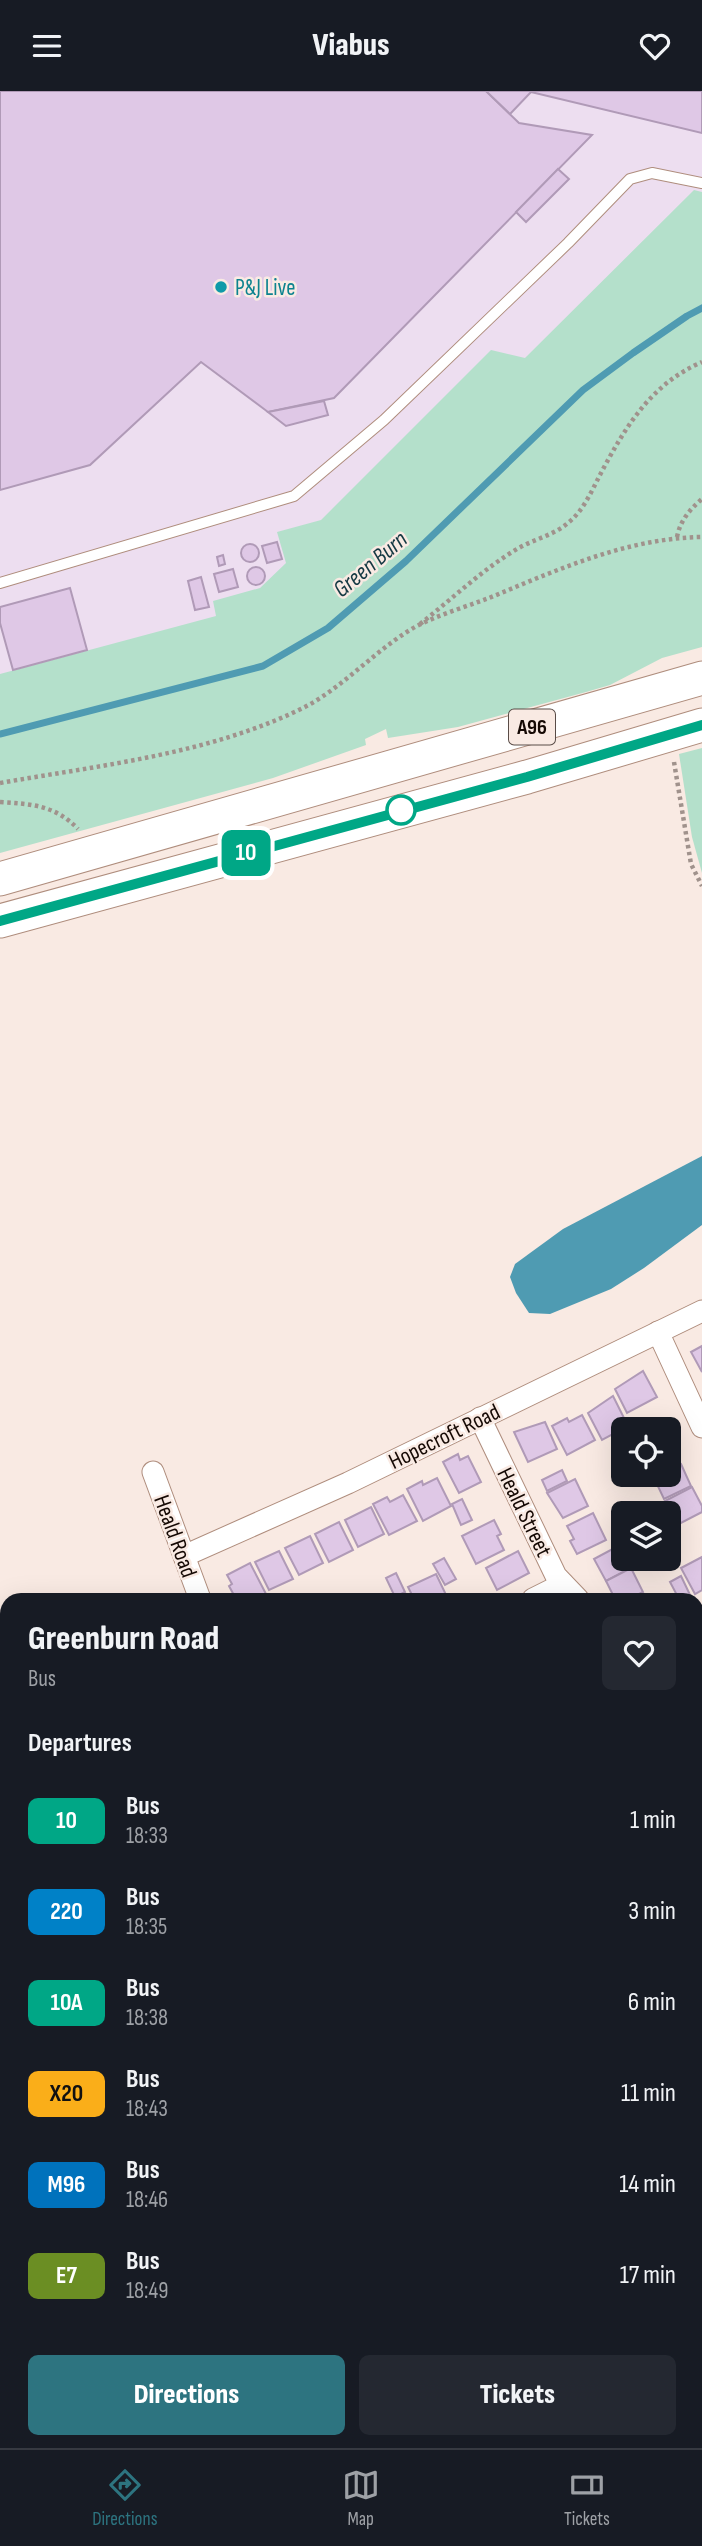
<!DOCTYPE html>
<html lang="en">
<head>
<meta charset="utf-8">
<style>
  body { margin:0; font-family:"Sofia Sans Condensed",sans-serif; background:#242831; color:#f1f3f6; height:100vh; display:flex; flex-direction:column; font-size:26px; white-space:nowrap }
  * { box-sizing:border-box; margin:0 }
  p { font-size:23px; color:#9ea1a6 }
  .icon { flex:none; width:38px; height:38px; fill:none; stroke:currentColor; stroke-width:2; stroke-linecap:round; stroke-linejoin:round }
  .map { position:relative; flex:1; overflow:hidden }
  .drawer { position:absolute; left:0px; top:1502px; width:704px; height:856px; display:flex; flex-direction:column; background:#171b24; border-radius:21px 21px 0 0; box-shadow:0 7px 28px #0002 }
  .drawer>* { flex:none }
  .badge { padding:0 14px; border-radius:10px; font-size:24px; line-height:46px }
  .controls { position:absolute; left:611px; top:1326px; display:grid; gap:14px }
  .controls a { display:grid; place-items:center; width:70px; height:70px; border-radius:10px; background:#171b24; box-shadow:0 7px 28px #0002; font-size:35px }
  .map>.badge { position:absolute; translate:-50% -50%; box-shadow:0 0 0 4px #fff }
  h2 { padding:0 28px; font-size:26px; line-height:63px }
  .round { display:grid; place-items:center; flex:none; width:74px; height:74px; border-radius:10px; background:#242831 }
  .overview { display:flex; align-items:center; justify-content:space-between; height:119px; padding:0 28px }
  h1 { font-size:33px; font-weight:800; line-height:52px }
  .button { display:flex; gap:14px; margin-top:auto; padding:14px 28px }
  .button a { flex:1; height:80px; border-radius:10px; background:#2d7480; color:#fff; font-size:28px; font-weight:800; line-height:80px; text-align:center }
  .button a+a { background:#242831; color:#f1f3f6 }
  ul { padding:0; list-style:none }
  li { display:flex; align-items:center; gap:21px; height:91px; padding:0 28px }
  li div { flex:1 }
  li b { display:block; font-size:26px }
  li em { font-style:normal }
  li .badge { min-width:77px; font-weight:700; text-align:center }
  header { display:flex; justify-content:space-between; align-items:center; height:91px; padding:0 28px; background:#171b24; font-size:32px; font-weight:800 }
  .tab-bar { display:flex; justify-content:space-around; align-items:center; height:98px; border-top:2px solid #363941; background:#171b24; font-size:19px; color:#9ea1a6 }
  .tab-bar a { display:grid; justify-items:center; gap:4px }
  .tab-bar .selected { color:#2d7480 }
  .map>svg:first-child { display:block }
  .commercial { fill:#eddef0 }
  .green { fill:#b4e0cb }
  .water { fill:#4f9bb2 }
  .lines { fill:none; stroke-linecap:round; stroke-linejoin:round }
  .stream { stroke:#4f9bb2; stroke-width:7 }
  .building { fill:#dfc8e6; stroke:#b09ab7; stroke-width:2 }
  .lane-casing { stroke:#af8d7d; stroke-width:12 }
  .street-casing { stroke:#af8d7d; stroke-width:23 }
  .secondary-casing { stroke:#af8d7d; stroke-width:32 }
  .primary-casing { stroke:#af8d7d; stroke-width:35 }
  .path { stroke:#a0928c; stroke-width:4.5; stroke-dasharray:3.5 3.5; stroke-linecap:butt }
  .lane { stroke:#fff; stroke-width:10 }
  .street { stroke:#fff; stroke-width:21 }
  .secondary { stroke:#fff; stroke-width:30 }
  .primary { stroke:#fff; stroke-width:33 }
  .line-casing { stroke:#fff; stroke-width:16 }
  .line { stroke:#00a786; stroke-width:10 }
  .culture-dot { fill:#0f9aa8; stroke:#f9eae3; stroke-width:2.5 }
  .stop-dot { fill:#fff; stroke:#00a786; stroke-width:3.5 }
  .labels { text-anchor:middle; stroke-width:5; stroke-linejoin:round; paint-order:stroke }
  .shield { fill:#f9eae3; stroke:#594c47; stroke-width:2 }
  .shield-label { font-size:21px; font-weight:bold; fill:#150904 }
  .culture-label { font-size:23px; fill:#0d838f; stroke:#f9eae3; text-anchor:start }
  .street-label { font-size:23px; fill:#150904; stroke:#f9eae3 }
  .water-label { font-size:24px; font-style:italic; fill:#143943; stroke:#f9eae3 }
</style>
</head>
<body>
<header><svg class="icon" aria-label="menu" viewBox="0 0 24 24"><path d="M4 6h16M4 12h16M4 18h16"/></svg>Viabus<svg class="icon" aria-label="heart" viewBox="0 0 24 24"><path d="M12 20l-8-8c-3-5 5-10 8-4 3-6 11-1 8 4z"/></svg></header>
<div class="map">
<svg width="702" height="2357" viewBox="0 0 702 2357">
  <rect width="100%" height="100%" fill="#f9eae3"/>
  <!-- commercial -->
  <polygon class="commercial" points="0,0 702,0 702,129 232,533 0,587"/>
  <!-- green -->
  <g class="green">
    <polygon points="694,99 702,101 702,556 662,567 610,594 586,601 458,636 388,647 386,638 365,648 366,654 273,687 0,762 0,583 216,525 213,510 260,497 286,472 277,441 321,429 491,259 525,267"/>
    <polygon points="702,657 702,782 692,746 679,663"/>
    <polygon points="702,1875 702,1952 697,1956 697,1879"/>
    <polygon points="0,2200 7,2218 7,2270 0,2273"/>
    <polygon points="7,2289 7,2328 0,2334 0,2292"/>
  </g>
  <!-- water -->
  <polygon class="water" points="702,1065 702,1134 644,1177 611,1198 550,1223 529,1222 516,1202 510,1186 515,1173 563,1138"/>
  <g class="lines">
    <!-- stream -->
    <polyline class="stream" points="0,643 263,575 328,537 406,470 583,299 633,262 687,225 702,217"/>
  </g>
  <!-- building -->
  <g class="building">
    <polygon points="0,0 486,0 519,32 592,44 334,307 268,321 201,271 90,374 0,399"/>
    <polygon points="486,0 702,0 702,42 531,1 510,23"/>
    <polygon points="558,78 569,88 526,131 516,121"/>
    <polygon points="324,310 328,324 286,335 268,321"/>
    <polygon points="277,451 282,468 267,472 262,455"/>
    <circle cx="250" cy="462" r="9"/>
    <polygon points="223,464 225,473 219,475 217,466"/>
    <circle cx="256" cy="485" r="9"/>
    <polygon points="233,478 238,496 219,501 214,483"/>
    <polygon points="201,486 209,516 195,519 188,490"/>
    <polygon points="70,497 87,559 13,579 0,532 0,516"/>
    <polygon points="702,1255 702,1281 691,1261"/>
    <polygon points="643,1280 657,1306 627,1322 615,1298"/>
    <polygon points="613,1305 628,1335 602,1349 588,1322"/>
    <polygon points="582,1324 595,1349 567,1364 552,1335 567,1327 569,1331"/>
    <polygon points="545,1331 557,1358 528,1371 514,1341"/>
    <polygon points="658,1331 663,1339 642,1339"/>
    <polygon points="668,1349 679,1368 668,1373"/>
    <polygon points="458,1363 460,1369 468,1365 481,1391 459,1402 443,1371"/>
    <polygon points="681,1373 691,1395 664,1408 654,1387 668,1384 668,1379"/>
    <polygon points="562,1379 567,1390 547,1400 542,1389"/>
    <polygon points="437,1387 451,1415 423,1430 407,1398 422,1390 423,1394"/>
    <polygon points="575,1388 588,1415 563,1427 547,1402"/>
    <polygon points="692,1396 702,1415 702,1421 677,1434 665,1410"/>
    <polygon points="403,1404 417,1430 389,1444 373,1413 387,1406 390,1411"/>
    <polygon points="462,1408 472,1429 461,1434 452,1413"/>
    <polygon points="371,1416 384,1443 358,1456 345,1429"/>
    <polygon points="593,1422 606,1449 577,1463 570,1450 574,1448 567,1435"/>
    <polygon points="494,1429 501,1443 497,1445 504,1459 476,1473 462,1445"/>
    <polygon points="339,1431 353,1459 329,1471 315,1443"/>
    <polygon points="310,1445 323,1472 299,1484 285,1457"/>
    <polygon points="620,1454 623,1468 627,1468 631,1477 606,1490 594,1468"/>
    <polygon points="279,1460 293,1488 269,1499 255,1471"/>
    <polygon points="518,1460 529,1482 497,1499 486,1477"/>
    <polygon points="702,1466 702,1499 695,1503 681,1477"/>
    <polygon points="444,1467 456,1488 445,1494 433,1473"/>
    <polygon points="250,1472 266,1503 254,1508 239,1508 237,1504 235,1506 229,1495 232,1493 227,1484"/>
    <polygon points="631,1477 643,1501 629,1508 615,1508 606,1490"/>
    <polygon points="396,1482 405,1501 395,1506 386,1487"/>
    <polygon points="436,1483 448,1508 414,1508 408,1496"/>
    <polygon points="681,1485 691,1506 685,1508 679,1508 670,1491"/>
    <polygon points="702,1573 702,1604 696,1607 696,1575"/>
    <polygon points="700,1626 702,1651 696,1654 696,1628"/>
    <polygon points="702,2020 702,2055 701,2056 696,2050 696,2024"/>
  </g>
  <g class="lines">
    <defs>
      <polyline id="lane" points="0,492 294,405 384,329 568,152 630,88 652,82 702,92"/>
      <g id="street">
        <polyline points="658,1241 702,1336"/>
        <polyline points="480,1327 556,1485 578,1508"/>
        <polyline points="153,1381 200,1508"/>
        <polyline points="184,1465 348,1392 702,1220"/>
        <polyline points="533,1508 563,1493"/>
        <polyline points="696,1544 702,1541"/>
        <polyline points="696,1722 702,1731"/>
        <polyline points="696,1769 702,1765"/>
        <polyline points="696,1977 702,1973"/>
        <polyline points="696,2088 702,2095"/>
        <polyline points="0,2281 7,2277"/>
        <polyline points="499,2350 501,2357"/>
      </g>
      <g id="secondary">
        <polyline points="0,2178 7,2197"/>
        <polyline points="63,2350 65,2357"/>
      </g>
      <g id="primary">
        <polyline points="0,788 702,587"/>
        <polyline points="0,830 527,686 702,634"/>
      </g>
    </defs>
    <!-- lane casing -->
    <use href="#lane" class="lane-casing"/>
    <!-- street casing -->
    <use href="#street" class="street-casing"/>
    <!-- secondary casing -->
    <use href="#secondary" class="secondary-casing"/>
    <!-- primary casing -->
    <use href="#primary" class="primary-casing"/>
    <!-- path -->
    <g class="path">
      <path d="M 677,446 C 680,430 690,418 702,408"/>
      <path d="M 420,533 C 452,508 483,478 517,458 C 534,448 555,444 569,431 C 584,419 592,399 601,382 C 626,335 651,293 702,271"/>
      <polyline points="674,671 691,773 702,795"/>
      <path d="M 0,692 C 102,674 209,663 303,617 C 344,596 375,559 415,536 C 438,524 465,516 489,507 C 557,479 627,447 702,446"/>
      <path d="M 0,711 C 31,713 55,714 78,738"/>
      <polyline points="696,1802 702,1810"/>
      <polyline points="696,1830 702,1826"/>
      <polyline points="0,2345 7,2340"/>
    </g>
    <!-- lane -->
    <use href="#lane" class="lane"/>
    <!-- street -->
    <use href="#street" class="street"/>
    <!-- secondary -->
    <use href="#secondary" class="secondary"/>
    <!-- primary -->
    <use href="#primary" class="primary"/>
  </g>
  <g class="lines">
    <defs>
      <polyline id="line" points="0,830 527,686 702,634"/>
    </defs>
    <!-- line casing -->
    <use href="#line" class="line-casing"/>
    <!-- line -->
    <use href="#line" class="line"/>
  </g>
  <!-- markers -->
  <circle class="culture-dot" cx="221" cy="196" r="7"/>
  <circle class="stop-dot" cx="401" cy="719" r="14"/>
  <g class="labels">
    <!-- shield labels -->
    <rect class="shield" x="509" y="618.5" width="46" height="35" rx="5"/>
    <g class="shield-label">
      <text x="532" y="643">A96</text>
    </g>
    <!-- culture labels -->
    <g class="culture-label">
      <text x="235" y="204">P&amp;J Live</text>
    </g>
    <!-- street labels -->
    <g class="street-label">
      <text transform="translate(444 1345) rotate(-26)" y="8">Hopecroft Road</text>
      <text transform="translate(525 1421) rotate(64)" y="8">Heald Street</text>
      <text transform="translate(176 1445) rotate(70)" y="8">Heald Road</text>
    </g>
    <!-- water labels -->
    <g class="water-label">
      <text transform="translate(370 473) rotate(-40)" y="8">Green Burn</text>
    </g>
  </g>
</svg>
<div class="controls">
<a><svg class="icon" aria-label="locate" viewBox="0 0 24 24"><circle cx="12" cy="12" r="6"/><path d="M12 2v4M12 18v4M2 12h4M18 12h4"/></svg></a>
<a><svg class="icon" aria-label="layers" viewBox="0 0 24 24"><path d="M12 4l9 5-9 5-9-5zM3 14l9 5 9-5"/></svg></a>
</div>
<b class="badge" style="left:246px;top:762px;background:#00a786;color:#fff">10</b>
<section class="drawer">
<div class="overview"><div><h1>Greenburn Road</h1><p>Bus</p></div><a class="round"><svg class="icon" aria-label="heart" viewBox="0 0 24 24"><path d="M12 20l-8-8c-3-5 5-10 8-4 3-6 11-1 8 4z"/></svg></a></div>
<h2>Departures</h2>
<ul>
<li><span class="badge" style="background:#00a786;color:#fff">10</span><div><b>Bus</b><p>18:33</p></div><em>1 min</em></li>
<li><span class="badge" style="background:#0081c7;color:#fff">220</span><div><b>Bus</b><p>18:35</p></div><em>3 min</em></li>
<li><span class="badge" style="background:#00a786;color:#fff">10A</span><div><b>Bus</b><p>18:38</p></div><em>6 min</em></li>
<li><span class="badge" style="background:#faae19;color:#111">X20</span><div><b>Bus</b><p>18:43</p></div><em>11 min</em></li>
<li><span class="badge" style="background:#0072bc;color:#fff">M96</span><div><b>Bus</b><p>18:46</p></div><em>14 min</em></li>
<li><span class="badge" style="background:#6b8e23;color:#fff">E7</span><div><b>Bus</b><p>18:49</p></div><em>17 min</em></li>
</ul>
<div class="button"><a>Directions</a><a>Tickets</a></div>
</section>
</div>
<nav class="tab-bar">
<a class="selected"><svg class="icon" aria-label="directions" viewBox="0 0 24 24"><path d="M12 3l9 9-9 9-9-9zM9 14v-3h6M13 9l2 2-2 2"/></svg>Directions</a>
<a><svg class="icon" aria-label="map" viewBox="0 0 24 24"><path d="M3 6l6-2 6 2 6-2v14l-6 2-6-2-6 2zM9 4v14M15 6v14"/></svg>Map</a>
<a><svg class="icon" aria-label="tickets" viewBox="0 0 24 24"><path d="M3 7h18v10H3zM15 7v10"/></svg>Tickets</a>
</nav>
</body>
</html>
